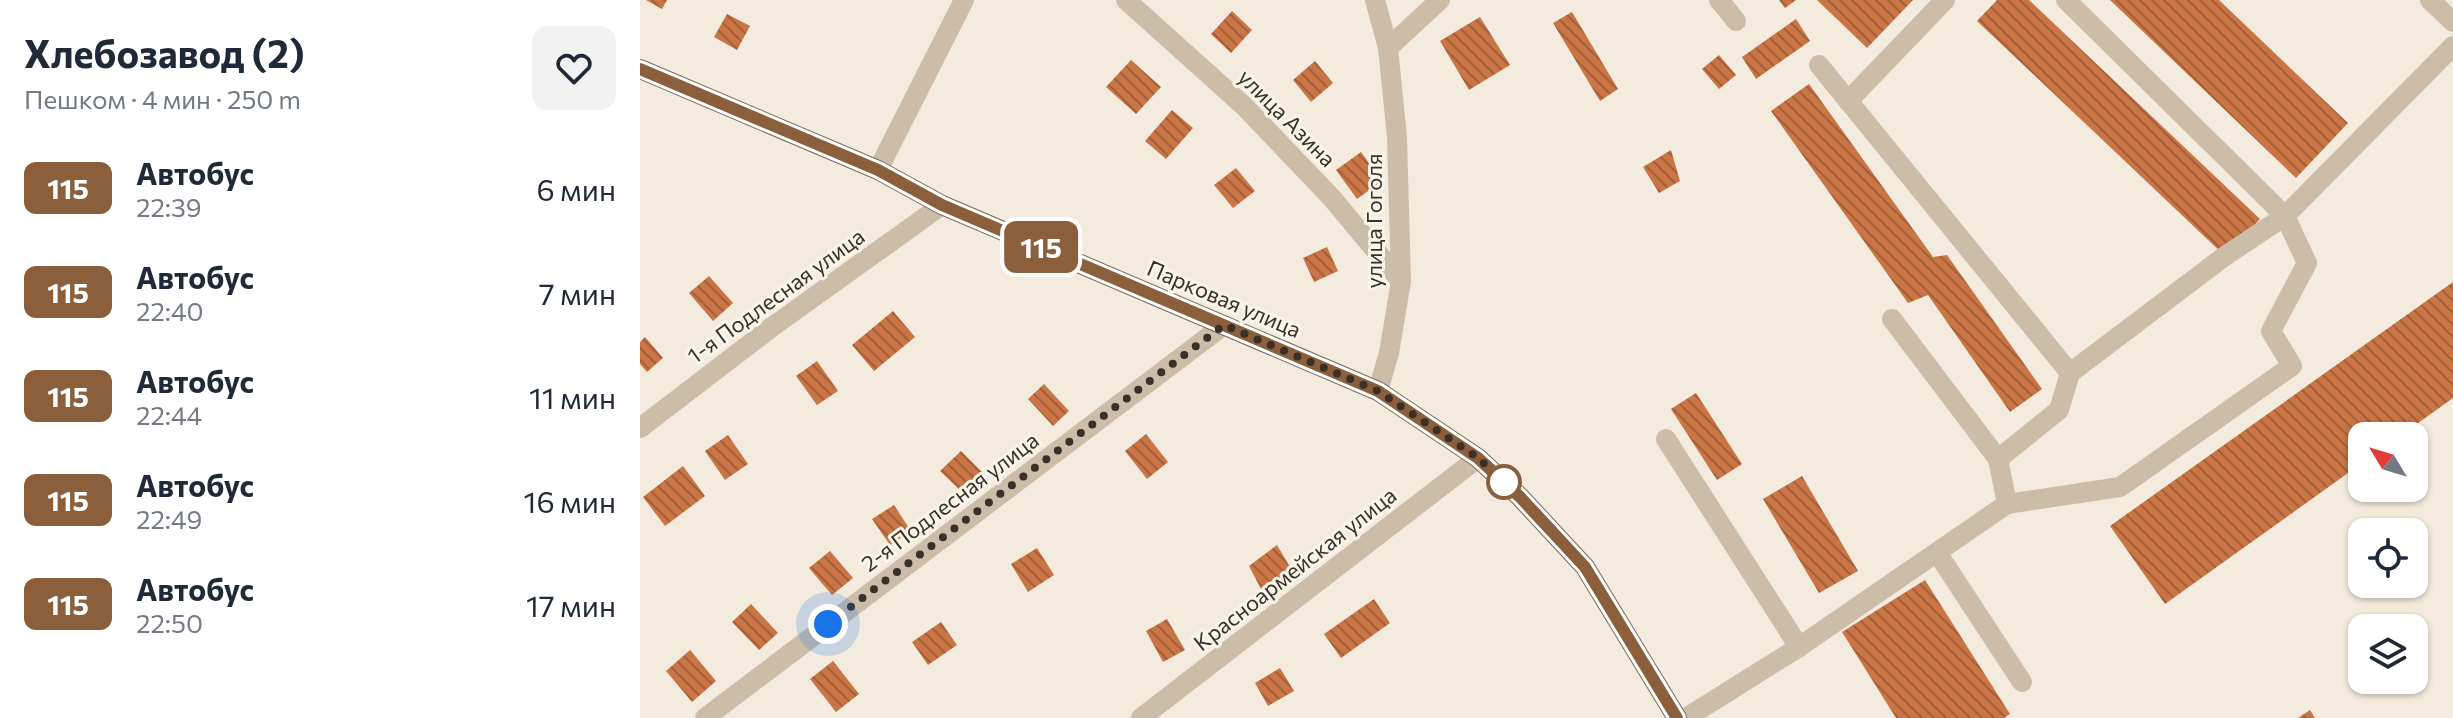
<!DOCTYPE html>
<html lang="ru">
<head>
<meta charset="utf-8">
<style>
  body { margin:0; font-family:Commissioner,sans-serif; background:#f2f2f3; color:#1f2937; height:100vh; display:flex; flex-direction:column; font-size:30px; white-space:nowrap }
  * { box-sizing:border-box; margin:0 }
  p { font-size:26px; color:#747a83 }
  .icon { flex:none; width:44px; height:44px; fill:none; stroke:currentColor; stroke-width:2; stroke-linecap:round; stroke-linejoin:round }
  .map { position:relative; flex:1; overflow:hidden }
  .sheet { display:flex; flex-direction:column; background:#fff; width:640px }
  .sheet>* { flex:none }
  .badge { padding:0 16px; border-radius:12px; font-size:28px; line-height:52px }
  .needle { width:52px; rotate:308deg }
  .buttons { position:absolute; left:1708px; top:422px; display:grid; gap:16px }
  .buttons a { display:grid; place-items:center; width:80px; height:80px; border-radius:16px; background:#fff; box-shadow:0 2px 6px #0004; font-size:40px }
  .you { position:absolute; width:40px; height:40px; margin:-20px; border:6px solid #fff; border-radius:50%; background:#1a73e8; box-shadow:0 0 0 12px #1a73e833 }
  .map>.badge { position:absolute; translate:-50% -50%; box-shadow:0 0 0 4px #fff }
  .round { display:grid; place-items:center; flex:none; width:84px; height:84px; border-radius:16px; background:#f2f2f3 }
  .summary { display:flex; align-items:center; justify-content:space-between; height:136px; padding:0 24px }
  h1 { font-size:38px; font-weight:700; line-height:60px }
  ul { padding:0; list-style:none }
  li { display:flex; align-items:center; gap:24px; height:104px; padding:0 24px }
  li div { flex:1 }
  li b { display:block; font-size:30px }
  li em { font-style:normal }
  li .badge { min-width:88px; font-weight:700; text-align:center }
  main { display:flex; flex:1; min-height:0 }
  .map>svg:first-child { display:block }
  .building { fill:url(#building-back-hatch) }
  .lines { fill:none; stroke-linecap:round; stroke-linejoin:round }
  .minor { stroke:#ccbda9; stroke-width:20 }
  .major { stroke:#7b695a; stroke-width:20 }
  .line-casing { stroke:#fff; stroke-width:18 }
  .line { stroke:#8b5e3c; stroke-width:12 }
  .walk { stroke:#393029; stroke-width:8; stroke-dasharray:0 14.4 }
  .stop-dot { fill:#fff; stroke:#8b5e3c; stroke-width:4 }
  .labels { text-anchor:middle; stroke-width:6; stroke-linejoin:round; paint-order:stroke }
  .street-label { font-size:22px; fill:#393029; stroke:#faf5ea }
</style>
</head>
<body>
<main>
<section class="sheet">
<div class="summary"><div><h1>Хлебозавод (2)</h1><p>Пешком · 4 мин · 250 m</p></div><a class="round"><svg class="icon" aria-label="heart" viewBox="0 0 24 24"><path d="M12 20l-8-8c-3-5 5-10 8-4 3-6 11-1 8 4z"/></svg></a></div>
<ul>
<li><span class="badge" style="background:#8b5e3c;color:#fff">115</span><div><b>Автобус</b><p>22:39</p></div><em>6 мин</em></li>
<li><span class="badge" style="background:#8b5e3c;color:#fff">115</span><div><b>Автобус</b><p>22:40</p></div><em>7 мин</em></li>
<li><span class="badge" style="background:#8b5e3c;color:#fff">115</span><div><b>Автобус</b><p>22:44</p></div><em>11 мин</em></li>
<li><span class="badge" style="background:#8b5e3c;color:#fff">115</span><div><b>Автобус</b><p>22:49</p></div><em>16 мин</em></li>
<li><span class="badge" style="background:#8b5e3c;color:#fff">115</span><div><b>Автобус</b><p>22:50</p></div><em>17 мин</em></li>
</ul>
</section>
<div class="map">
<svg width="1813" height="718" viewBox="0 0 1813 718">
  <defs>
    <pattern id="building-back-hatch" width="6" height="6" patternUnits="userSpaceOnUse" patternTransform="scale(2)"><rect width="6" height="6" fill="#c97546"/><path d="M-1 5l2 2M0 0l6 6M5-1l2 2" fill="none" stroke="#a4603a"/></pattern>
  </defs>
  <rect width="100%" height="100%" fill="#f3ebde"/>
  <!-- building -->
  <g class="building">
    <polygon points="6,0 27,0 22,9"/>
    <polygon points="1139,0 1156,0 1145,8"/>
    <polygon points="1177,0 1273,0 1227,48"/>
    <polygon points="1357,0 1389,0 1620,219 1585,256 1337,21"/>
    <polygon points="1470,0 1579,0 1708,123 1656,178"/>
    <polygon points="592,11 612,30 591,53 571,34"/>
    <polygon points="932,12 978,89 960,101 913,23"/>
    <polygon points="87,14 110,26 97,50 74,37"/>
    <polygon points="840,17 870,65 829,90 800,41"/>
    <polygon points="1156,19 1170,41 1116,79 1102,57"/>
    <polygon points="1079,55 1096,75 1079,89 1062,69"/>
    <polygon points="491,60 521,87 496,114 466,87"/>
    <polygon points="675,61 693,83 671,102 653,80"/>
    <polygon points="1169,84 1293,257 1307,255 1402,389 1370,412 1288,295 1268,303 1131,111"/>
    <polygon points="532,110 553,128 526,159 505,141"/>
    <polygon points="1031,150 1040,181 1019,193 1003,167"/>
    <polygon points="721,152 742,181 717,199 696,170"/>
    <polygon points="596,168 615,191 593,208 574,185"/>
    <polygon points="687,247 698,271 674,282 663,258"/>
    <polygon points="69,276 93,303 73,321 49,293"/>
    <polygon points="1813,282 1813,398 1760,436 1722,436 1722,463 1525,604 1470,526"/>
    <polygon points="253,311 275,337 234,371 212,345"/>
    <polygon points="5,337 23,358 7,372 0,364 0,342"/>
    <polygon points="177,361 198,391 177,405 156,376"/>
    <polygon points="404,384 429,411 413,426 388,399"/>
    <polygon points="1056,393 1102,464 1077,480 1031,409"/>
    <polygon points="506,434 528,462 507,479 485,451"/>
    <polygon points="88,435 108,464 85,480 65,451"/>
    <polygon points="321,451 343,473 323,493 300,471"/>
    <polygon points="43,466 65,496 25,526 3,497"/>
    <polygon points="1162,476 1218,571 1179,593 1123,499"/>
    <polygon points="254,505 271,531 250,545 232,519"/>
    <polygon points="637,545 653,572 621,589 609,566"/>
    <polygon points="397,548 414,575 388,592 371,564"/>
    <polygon points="190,551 213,578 192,595 169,568"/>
    <polygon points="1285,580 1370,714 1364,718 1256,718 1202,632"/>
    <polygon points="734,599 750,623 701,658 684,634"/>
    <polygon points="111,604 138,633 119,650 92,622"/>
    <polygon points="527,619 545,650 523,662 506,631"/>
    <polygon points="301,622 317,645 288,665 272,642"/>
    <polygon points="50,650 76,681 52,702 26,671"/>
    <polygon points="193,661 219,694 196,712 170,679"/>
    <polygon points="640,668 654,691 628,706 615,683"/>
    <polygon points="1670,710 1675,718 1658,718"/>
  </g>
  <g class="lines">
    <!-- minor -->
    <g class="minor">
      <polyline points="486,0 604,106 691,197 761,281"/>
      <polyline points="735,0 748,48 757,137 761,281 749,353 738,391"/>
      <polyline points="1079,0 1096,21"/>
      <polyline points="1790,0 1813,22"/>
      <polyline points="748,48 800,0"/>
      <polyline points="1179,65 1430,373"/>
      <polyline points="1208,101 1305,0"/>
      <polyline points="238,170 324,0"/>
      <polyline points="1252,319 1358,459"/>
      <polyline points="0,428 132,327 302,205"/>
      <polyline points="1026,439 1159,647"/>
      <polyline points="1367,504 1480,487 1652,366 1631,331 1667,263 1645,216 1426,0"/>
      <polyline points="1298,554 1382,682"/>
      <polyline points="65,718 584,325"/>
      <polyline points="501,718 838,458"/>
      <polyline points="1046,718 1159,647 1367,504 1358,459 1419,410 1430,373 1585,256 1645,216 1813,46"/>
    </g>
    <!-- major -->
    <polyline class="major" points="0,69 238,170 302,205 738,391 838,458 880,497 945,567 1037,718"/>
  </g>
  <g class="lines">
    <defs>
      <polyline id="line" points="0,69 238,170 302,205 738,391 838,458 880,497 945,567 1037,718"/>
    </defs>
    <!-- line casing -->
    <use href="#line" class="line-casing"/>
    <!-- line -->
    <use href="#line" class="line"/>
    <!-- walk -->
    <polyline class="walk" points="188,624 584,325 738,391 838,458 864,482"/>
  </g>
  <!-- markers -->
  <circle class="stop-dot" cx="864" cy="482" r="16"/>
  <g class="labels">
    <!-- street labels -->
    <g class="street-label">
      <text transform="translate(647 118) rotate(45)" y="8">улица Азина</text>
      <text transform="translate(734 221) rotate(-90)" y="8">улица Гоголя</text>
      <text transform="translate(136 296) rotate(-36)" y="8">1-я Подлесная улица</text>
      <text transform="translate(584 299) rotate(23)" y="8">Парковая улица</text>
      <text transform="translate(310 502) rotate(-37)" y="8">2-я Подлесная улица</text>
      <text transform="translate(655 569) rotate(-38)" y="8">Красноармейская улица</text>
    </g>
  </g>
</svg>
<div class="buttons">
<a><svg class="needle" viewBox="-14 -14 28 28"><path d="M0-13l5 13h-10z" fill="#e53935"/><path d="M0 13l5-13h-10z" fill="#747a83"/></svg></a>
<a><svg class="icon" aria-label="locate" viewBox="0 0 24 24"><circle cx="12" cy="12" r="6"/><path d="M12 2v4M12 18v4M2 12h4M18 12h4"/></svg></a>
<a><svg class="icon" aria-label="layers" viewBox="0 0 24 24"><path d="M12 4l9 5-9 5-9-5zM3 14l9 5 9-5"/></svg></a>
</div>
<div class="you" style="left:188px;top:624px"></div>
<b class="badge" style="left:401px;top:247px;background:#8b5e3c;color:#fff">115</b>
</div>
</main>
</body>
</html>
